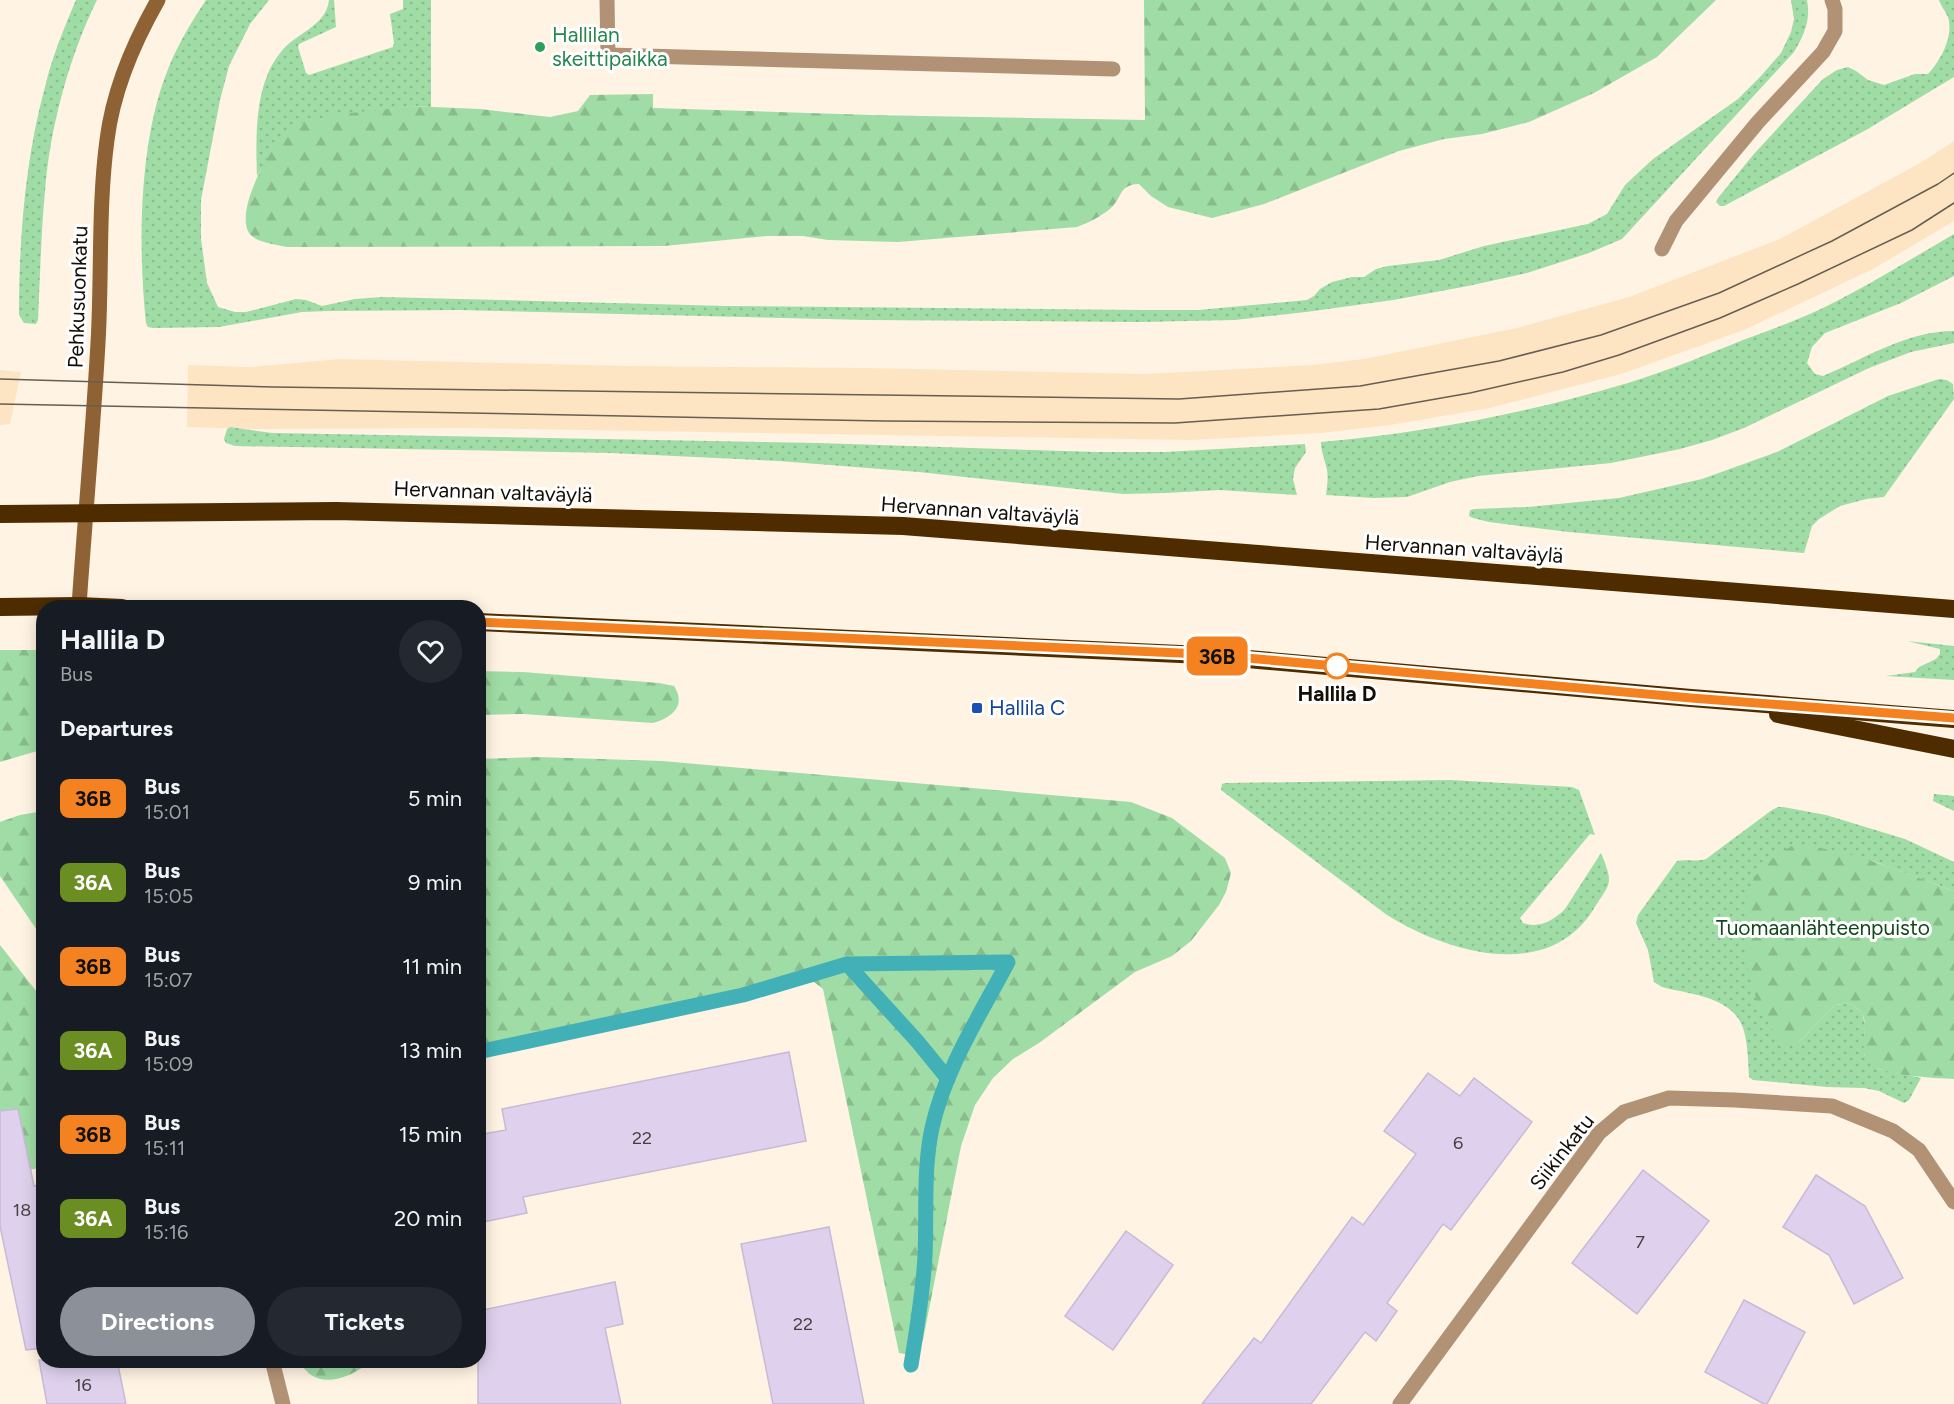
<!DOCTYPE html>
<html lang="en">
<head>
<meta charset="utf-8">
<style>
  body { margin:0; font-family:Figtree,sans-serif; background:#242831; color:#f1f3f6; height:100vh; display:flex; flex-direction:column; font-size:22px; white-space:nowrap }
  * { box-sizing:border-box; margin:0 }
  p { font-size:20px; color:#9ea1a6 }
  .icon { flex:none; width:33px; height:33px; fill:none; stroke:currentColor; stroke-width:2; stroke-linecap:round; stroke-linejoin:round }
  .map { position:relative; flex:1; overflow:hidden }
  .details { position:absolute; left:36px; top:600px; width:450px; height:768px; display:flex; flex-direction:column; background:#171b24; border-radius:24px; box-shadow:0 3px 15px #0003 }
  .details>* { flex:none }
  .badge { padding:0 12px; border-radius:9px; font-size:21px; line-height:39px }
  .map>.badge { position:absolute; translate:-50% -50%; box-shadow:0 0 0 3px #fff }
  h2 { padding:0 24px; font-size:22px; line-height:54px }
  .round { display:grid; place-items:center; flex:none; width:63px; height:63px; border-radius:32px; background:#242831 }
  .head { display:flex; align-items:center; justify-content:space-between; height:102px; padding:0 24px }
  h1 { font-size:28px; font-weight:700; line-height:45px }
  .button { display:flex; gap:12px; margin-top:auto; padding:12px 24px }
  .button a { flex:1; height:69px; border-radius:36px; background:#8c9099; color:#fff; font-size:24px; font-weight:700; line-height:69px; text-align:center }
  .button a+a { background:#242831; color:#f1f3f6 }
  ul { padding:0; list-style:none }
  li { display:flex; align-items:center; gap:18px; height:84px; padding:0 24px }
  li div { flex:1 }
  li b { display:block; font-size:22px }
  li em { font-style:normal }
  li .badge { min-width:66px; font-weight:700; text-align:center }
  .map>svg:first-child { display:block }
  .built { fill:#fde5c3 }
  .grass { fill:url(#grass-dots) }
  .forest { fill:url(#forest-firs) }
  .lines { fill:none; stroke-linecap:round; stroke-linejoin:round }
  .stream { stroke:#41b0b7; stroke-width:15 }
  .building { fill:#dfd1ed; stroke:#c8bad6; stroke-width:1.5 }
  .lane { stroke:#b29275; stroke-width:15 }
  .street { stroke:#b29275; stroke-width:15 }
  .secondary { stroke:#8f6235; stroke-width:15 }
  .highway { stroke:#4f2c00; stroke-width:18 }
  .tram { stroke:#665e52; stroke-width:1.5 }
  .line-casing { stroke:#fff; stroke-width:14 }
  .line { stroke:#f58220; stroke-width:9 }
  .leisure-dot { fill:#2e9e5b; stroke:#fff; stroke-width:2 }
  .stop-dot { fill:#fff; stroke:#f58220; stroke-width:3 }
  .transit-dot { fill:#1a4fb4; stroke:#fff; stroke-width:2 }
  .labels { text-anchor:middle; stroke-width:6; stroke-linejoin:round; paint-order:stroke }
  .number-label { font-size:18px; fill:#473f3f }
  .leisure-label { font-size:21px; fill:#27864d; stroke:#fff; text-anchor:start }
  .street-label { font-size:21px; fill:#140e05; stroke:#fff }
  .stop-label { font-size:21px; font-weight:bold; fill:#140e05; stroke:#fff }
  .transit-label { font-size:21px; fill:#164399; stroke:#fff; text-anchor:start }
  .park-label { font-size:21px; fill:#11481b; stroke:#fff }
</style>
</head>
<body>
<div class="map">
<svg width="1954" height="1404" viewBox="0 0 1954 1404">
  <defs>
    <pattern id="grass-dots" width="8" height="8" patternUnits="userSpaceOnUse" patternTransform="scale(1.5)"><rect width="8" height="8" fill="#a0dca5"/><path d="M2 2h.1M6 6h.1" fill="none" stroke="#89bc8d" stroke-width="1.8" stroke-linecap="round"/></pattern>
    <pattern id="forest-firs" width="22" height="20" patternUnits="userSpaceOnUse" patternTransform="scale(1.5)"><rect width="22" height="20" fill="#a0dca5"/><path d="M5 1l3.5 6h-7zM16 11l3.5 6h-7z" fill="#89bc8d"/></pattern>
  </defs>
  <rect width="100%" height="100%" fill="#fff3e3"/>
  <!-- built -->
  <g class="built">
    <polygon points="1954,141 1954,221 1873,269 1744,330 1621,374 1490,408 1390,425 1321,433 1191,440 465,428 258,429 187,427 188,365 251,367 340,359 628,366 867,368 1145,374 1312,365 1364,359 1517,328 1629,297 1780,239 1922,162"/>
    <polygon points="0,370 21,372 10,424 0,425"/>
  </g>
  <!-- grass -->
  <g class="grass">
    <path d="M 76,0 L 97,0 C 69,57 50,127 45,191 C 41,233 40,277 38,320 L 36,324 L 24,323 L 19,315 C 19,239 25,160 45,87 C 52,57 64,28 76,0 Z"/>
    <path d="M 206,0 L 269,0 L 250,24 L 229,66 L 220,100 L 201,200 L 201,239 L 207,283 L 218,307 L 235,312 L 246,312 L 296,299 L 306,300 L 322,306 L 355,299 L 382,297 L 726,306 L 1140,310 L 1198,310 L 1307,300 L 1314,296 L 1320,289 L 1332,282 L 1352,277 L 1364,277 L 1376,269 L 1388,266 L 1439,260 L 1484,246 L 1588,224 L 1607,214 L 1625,185 L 1653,159 L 1738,99 L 1760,77 L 1781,53 L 1791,32 L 1794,19 L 1791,0 L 1807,0 C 1811,20 1804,35 1794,52 L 1622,239 L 1589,253 L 1527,273 L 1468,286 L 1393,300 L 1306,312 L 1235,320 L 1140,322 L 867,320 L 460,310 L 328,311 L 302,312 L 219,327 L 153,328 L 148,327 L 146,323 C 138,249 139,147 165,77 C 175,49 190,24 206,0 Z"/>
    <path d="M 329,0 L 334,0 L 336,27 L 299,44 L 298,47 L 306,73 L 309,75 L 393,47 L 394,43 L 390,14 L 403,9 L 403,0 L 431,0 L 431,107 L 409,106 L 283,137 L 257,176 C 256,136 254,86 280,53 C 295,33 326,27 329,0 Z"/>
    <path d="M 1939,0 L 1954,0 L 1954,77 L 1866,130 L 1724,206 L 1720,206 L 1716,202 L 1718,198 L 1753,155 L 1823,79 L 1837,70 L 1848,67 L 1856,71 L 1868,80 L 1884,85 L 1915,74 L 1928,74 C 1940,61 1954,37 1948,17 C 1945,11 1941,6 1939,0 Z"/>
    <path d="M 1954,234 L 1954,276 L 1901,303 L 1825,333 L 1812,347 L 1807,363 L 1815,374 L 1823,376 C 1866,358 1907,331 1954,331 L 1954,343 L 1911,352 L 1869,368 L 1744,428 L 1712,440 L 1680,449 L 1611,463 L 1478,476 L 1450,482 L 1407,497 L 1374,498 L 1326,495 C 1327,486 1329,475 1326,466 C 1324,457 1321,451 1321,442 C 1426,433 1527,413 1628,383 C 1667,371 1706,355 1743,340 C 1770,330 1798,320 1823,308 C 1868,286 1911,259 1954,234 Z"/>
    <polygon points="1939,379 1947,380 1953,384 1954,399 1884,497 1866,499 1840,506 1819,519 1812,526 1804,553 1569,532 1489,522 1473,518 1469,516 1470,510 1475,509 1528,507 1619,498 1702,479 1777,452 1888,396"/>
    <polygon points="230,427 272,433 818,443 1097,452 1165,452 1305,444 1306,452 1295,468 1293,479 1297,495 1220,490 1166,493 1123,494 919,472 779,461 611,453 235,446 226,443 224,439 227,429"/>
    <polygon points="1907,641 1954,646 1954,680 1886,676 1915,672 1919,667 1936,659 1940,654 1940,649"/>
    <path d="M 1450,780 L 1572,787 L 1579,790 L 1595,835 L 1590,834 L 1520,918 L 1523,923 C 1539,929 1554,920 1565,909 L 1601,853 C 1614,885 1611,882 1593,910 C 1547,983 1446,952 1387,915 L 1221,790 L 1222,784 L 1225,783 Z"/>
    <polygon points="1934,794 1954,796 1954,811 1933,801"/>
    <path d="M 1778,807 L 1783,807 L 1826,815 L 1905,839 L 1954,862 L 1954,891 L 1873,861 L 1798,1043 L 1835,1005 L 1850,1003 L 1862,1013 L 1865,1024 L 1864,1055 L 1879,1069 L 1921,1078 L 1909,1100 L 1904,1103 L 1879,1091 L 1864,1088 L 1827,1087 L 1753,1080 L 1749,1077 C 1748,1062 1748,1045 1744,1031 C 1734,996 1692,995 1662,987 L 1654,982 L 1648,950 L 1636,923 L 1638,915 L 1677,861 C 1687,859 1696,862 1706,859 L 1772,810 Z"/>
  </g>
  <!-- forest -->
  <g class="forest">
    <path d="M 1144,0 L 1716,0 L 1657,57 L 1594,93 L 1529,122 L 1482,134 L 1444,139 L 1399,151 L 1264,204 L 1212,218 L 1168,207 L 1151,196 L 1139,184 C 1118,185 1123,197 1111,208 C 1100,217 1090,222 1077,227 L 898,242 L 828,240 L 803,236 L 766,236 L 664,246 L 287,247 C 276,244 256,243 249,233 C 234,210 273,140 293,127 C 313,115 372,111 397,108 L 409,106 L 480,109 L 550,117 L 578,111 L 590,95 L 653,94 L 653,108 L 870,115 L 1145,120 Z"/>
    <polygon points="0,650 43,650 44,749 0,762"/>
    <path d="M 479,671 L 523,672 L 659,683 L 674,686 C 687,706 671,718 653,723 L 523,714 L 479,715 Z"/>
    <polygon points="538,757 662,761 1131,802 1172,818 1225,858 1231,873 1226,892 1219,905 1191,941 1172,956 1135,972 1039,1043 1013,1059 993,1078 975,1105 961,1146 923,1340 916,1353 910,1355 899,1353 823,989 814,982 479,1046 479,759"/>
    <polygon points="43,811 44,811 43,939 0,876 0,822 20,815"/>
    <path d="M 1793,845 C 1848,848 1902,872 1954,891 L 1954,1079 C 1935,1078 1881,1076 1868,1062 C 1857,1049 1871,1026 1861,1012 C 1858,1009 1853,1006 1850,1003 L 1835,1005 L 1798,1043 L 1788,1044 L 1779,1040 L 1758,1006 L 1745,956 L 1746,904 L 1754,877 L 1773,858 Z"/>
    <polygon points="0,945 44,1001 43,1167 0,1176"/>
    <path d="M 298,1361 L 365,1361 L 366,1365 C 351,1376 329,1386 311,1375 C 306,1372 302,1365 298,1361 Z"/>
  </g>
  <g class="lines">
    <!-- stream -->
    <g class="stream">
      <polyline points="847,964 917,1041 948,1079"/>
      <path d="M 478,1052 L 743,995 L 847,964 L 1008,962 C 980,1015 945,1069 932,1128 C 923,1170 927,1213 925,1256 C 923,1293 917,1328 911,1365"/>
    </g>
  </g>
  <!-- building -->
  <g class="building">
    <polygon points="789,1052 806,1141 523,1197 527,1213 478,1223 478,1135 506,1130 502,1109"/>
    <polygon points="1428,1073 1460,1096 1474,1078 1532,1122 1451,1230 1443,1224 1387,1303 1397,1311 1376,1341 1365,1332 1311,1404 1202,1404 1254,1338 1261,1343 1352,1217 1363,1225 1416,1154 1384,1131"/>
    <polygon points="18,1109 34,1186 44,1184 44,1348 26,1350 0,1226 0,1111"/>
    <polygon points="1643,1170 1709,1221 1637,1314 1572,1263"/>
    <polygon points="1816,1175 1865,1206 1903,1278 1854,1304 1829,1255 1783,1227"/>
    <polygon points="829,1227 864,1404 773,1404 741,1244"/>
    <polygon points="1126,1231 1173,1265 1113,1350 1065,1316"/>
    <polygon points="615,1282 623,1324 605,1328 621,1404 478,1404 478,1311"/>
    <polygon points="1744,1300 1805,1332 1767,1404 1764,1404 1705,1372"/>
    <polygon points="39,1360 117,1360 126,1404 47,1404"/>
  </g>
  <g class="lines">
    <!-- lane -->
    <g class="lane">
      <polyline points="607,0 608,55 1113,69"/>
      <polyline points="1662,249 1676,221 1758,122 1823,52 1835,31 1835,9 1832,0"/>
      <polyline points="272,1360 283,1404"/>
    </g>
    <!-- street -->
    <polyline class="street" points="1400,1404 1599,1133 1624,1112 1669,1098 1735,1100 1832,1106 1893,1131 1919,1150 1954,1202"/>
    <!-- secondary -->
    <path class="secondary" d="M 79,606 C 85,518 93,431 98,343 C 102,276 98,207 107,140 C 113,91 134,42 158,0"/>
    <!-- highway -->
    <g class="highway">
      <polyline points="0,514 336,511 903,526 1954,609"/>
      <polyline points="0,607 79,606 122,608"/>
      <polyline points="478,622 1202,655 1691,698 1954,719"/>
      <polyline points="1778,714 1954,749"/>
    </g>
    <!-- tram -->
    <g class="tram">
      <polyline points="0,379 273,387 1179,399 1360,386 1499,361 1601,335 1719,293 1832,241 1938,184 1954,173"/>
      <polyline points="0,404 884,421 1175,423 1379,409 1470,393 1563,372 1619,355 1720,318 1798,284 1912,230 1954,203"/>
    </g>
  </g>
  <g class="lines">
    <defs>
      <polyline id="line" points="478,622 1202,654 1691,698 1954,718"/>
    </defs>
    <!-- line casing -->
    <use href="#line" class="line-casing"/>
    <!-- line -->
    <use href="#line" class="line"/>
  </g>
  <!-- markers -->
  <circle class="leisure-dot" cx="540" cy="47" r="6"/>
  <circle class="stop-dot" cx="1337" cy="666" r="12"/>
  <rect class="transit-dot" x="971" y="702" width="12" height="12" rx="3"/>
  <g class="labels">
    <!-- number labels -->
    <g class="number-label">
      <text x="642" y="1144">22</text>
      <text x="1458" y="1149">6</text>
      <text x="22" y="1216">18</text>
      <text x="1640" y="1248">7</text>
      <text x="803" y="1330">22</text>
      <text x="83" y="1391">16</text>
    </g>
    <!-- leisure labels -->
    <g class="leisure-label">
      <text x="552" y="42">Hallilan<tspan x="552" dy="24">skeittipaikka</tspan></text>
    </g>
    <!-- street labels -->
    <g class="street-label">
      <text transform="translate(78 297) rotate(-88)" y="7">Pehkusuonkatu</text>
      <text transform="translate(493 492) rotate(2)" y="7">Hervannan valtaväylä</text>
      <text transform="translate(980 511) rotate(4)" y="7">Hervannan valtaväylä</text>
      <text transform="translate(1464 549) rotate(4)" y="7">Hervannan valtaväylä</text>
      <text transform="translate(1562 1152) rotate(-52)" y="7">Siikinkatu</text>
    </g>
    <!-- stop labels -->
    <g class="stop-label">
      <text x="1337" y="701">Hallila D</text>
    </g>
    <!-- transit labels -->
    <g class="transit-label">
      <text x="989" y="715">Hallila C</text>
    </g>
    <!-- park labels -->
    <g class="park-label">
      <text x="1823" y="935">Tuomaanlähteenpuisto</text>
    </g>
  </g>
</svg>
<b class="badge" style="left:1217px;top:656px;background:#f58220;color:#111">36B</b>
<section class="details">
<div class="head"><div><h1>Hallila D</h1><p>Bus</p></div><a class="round"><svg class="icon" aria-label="heart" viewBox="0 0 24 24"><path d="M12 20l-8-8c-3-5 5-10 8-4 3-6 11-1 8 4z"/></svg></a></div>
<h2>Departures</h2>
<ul>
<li><span class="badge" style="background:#f58220;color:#111">36B</span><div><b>Bus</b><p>15:01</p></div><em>5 min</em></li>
<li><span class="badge" style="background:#6b8e23;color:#fff">36A</span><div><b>Bus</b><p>15:05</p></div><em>9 min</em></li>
<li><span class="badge" style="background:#f58220;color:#111">36B</span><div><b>Bus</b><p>15:07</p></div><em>11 min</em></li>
<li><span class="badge" style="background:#6b8e23;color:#fff">36A</span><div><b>Bus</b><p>15:09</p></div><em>13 min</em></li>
<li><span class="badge" style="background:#f58220;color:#111">36B</span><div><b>Bus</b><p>15:11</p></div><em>15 min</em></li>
<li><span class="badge" style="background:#6b8e23;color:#fff">36A</span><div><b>Bus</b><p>15:16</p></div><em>20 min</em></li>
</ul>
<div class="button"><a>Directions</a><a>Tickets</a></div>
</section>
</div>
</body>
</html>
